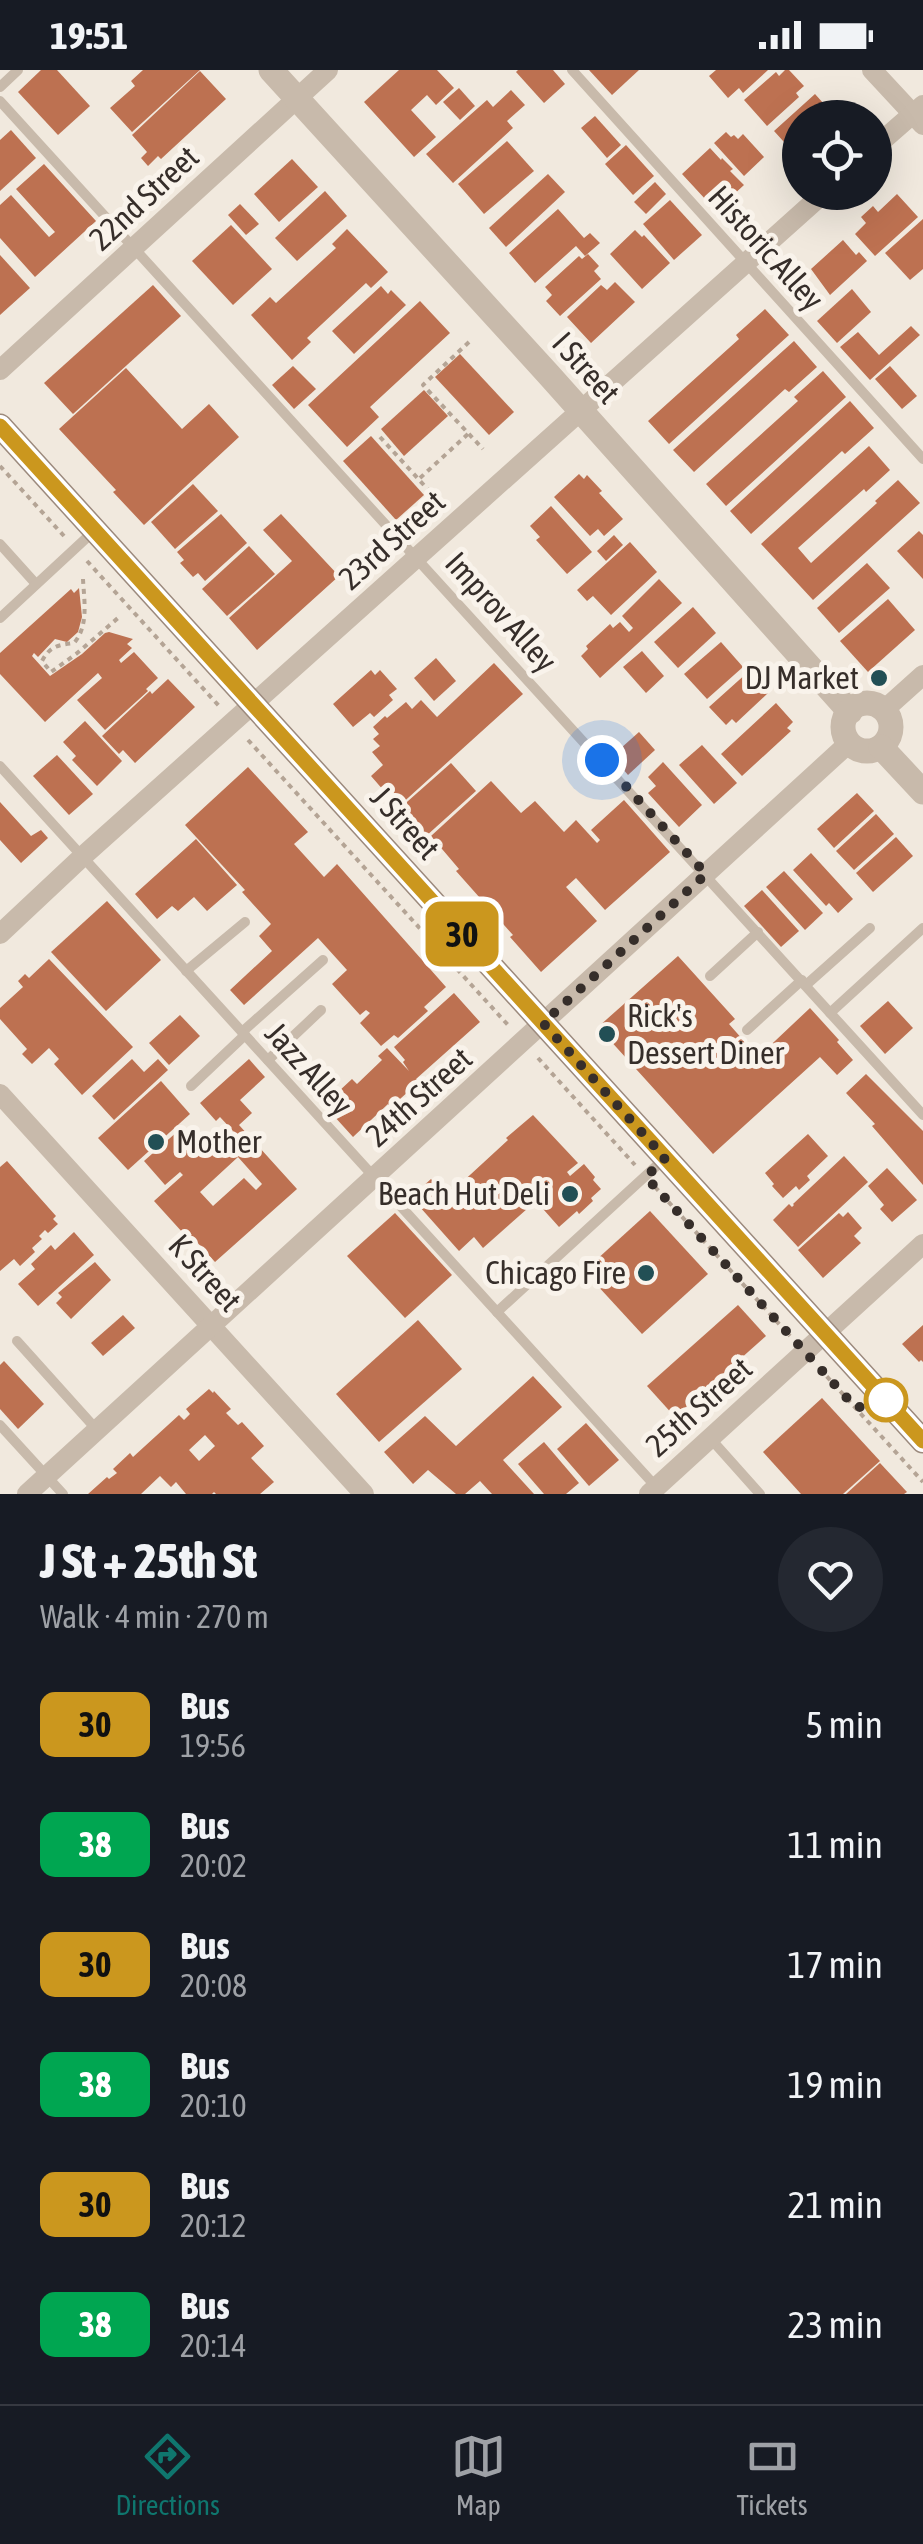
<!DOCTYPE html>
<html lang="en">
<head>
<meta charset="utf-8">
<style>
  body { margin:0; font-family:"Asap Condensed",sans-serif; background:#242831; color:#f1f3f6; height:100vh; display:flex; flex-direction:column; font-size:38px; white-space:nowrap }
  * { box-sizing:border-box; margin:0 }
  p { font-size:32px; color:#9ea1a6 }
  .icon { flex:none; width:55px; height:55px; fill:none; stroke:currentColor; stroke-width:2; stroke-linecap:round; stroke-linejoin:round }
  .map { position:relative; height:1424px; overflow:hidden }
  .drawer { display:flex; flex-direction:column; background:#171b24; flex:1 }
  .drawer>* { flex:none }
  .badge { padding:0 20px; border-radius:15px; font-size:35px; line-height:65px }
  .controls { position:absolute; left:782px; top:30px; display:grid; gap:20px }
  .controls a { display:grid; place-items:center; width:110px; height:110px; border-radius:50%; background:#171b24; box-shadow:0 10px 40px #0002; font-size:50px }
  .you { position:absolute; width:50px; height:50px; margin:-25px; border:8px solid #fff; border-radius:50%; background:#1a73e8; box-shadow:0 0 0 15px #1a73e833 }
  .map>.badge { position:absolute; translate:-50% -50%; box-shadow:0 0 0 5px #fff }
  .round { display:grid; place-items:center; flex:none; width:105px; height:105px; border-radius:52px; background:#242831 }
  .summary { display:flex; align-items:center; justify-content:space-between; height:170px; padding:0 40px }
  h1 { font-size:48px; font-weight:800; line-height:75px }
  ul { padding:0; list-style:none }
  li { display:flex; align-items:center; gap:30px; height:120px; padding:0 40px }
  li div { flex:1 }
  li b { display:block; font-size:38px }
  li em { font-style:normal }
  li .badge { min-width:110px; font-weight:700; text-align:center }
  .status { display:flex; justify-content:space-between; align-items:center; height:70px; padding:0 50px; background:#171b24; direction:ltr }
  .status svg { height:28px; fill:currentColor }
  .dock { display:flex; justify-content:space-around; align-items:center; height:140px; border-top:2px solid #363941; background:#171b24; font-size:28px; color:#9ea1a6 }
  .dock a { display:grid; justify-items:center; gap:5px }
  .dock .current { color:#0f766e }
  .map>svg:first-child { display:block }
  .building { fill:#bd7151; fill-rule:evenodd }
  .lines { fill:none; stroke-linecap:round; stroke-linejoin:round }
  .path { stroke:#b4a495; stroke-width:4; stroke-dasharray:5 5; stroke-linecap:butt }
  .service { stroke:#c8baab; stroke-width:10 }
  .minor { stroke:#c8baab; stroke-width:20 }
  .tertiary { stroke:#c8baab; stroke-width:25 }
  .secondary { stroke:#9c8a7d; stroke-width:25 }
  .line-casing { stroke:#fff; stroke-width:22 }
  .line { stroke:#cb971e; stroke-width:15 }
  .walk { stroke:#362e2a; stroke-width:10; stroke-dasharray:0 18 }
  .poi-dot { fill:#224f55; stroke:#f9f3eb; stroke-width:4 }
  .stop-dot { fill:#fff; stroke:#cb971e; stroke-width:5 }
  .labels { text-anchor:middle; stroke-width:10; stroke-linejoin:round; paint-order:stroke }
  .street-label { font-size:32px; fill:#362e2a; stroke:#f9f3eb }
  .poi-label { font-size:32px; fill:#362e2a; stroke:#f9f3eb; text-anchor:end }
</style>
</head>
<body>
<div class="status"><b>19:51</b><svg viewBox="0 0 49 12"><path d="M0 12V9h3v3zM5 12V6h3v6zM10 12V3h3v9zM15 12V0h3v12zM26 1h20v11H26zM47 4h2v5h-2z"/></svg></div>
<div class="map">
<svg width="923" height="1424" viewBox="0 0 923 1424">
  <rect width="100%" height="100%" fill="#f1e9de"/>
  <!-- building -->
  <g class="building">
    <polygon points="41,0 57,0 90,36 58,65 18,22"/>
    <polygon points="143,0 200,0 132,62 110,38 135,16 131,11"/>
    <polygon points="399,0 437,0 454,18 436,35 427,25 411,40 436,67 414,87 364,32"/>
    <polygon points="518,0 553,0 565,14 544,33 516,2"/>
    <polygon points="589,0 639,0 612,25"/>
    <polygon points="716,0 768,0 743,23 739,18 728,28 709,6"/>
    <polygon points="785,0 789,0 804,16 796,23 799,27 767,56 744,30 776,2 779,6"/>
    <polygon points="200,1 226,29 161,89 158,86 148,96 141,88 147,82 132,65"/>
    <polygon points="459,18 475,36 460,50 443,32"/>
    <polygon points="511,20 525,35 507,51 513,58 453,113 426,84 487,30 493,37"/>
    <polygon points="815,24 824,34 817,40 824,48 800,48 800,77 794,83 774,61"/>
    <polygon points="595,46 621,75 607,88 581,58"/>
    <polygon points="11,60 36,88 0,121 0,70"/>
    <polygon points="726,62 731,67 734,65 738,69 743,64 764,87 744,106 714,73"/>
    <polygon points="507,71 534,101 484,144 458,114"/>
    <polygon points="626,75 654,106 633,125 605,94"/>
    <polygon points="710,78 721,90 722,88 733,99 730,101 744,115 731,127 734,130 719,144 682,104"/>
    <polygon points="292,89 318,117 279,152 254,124"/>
    <polygon points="44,94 96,151 35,207 0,168 0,135 11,125 49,167 55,162 16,119"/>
    <polygon points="548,104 565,122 506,177 489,158"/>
    <polygon points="655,112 666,124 646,144 634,132"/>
    <polygon points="325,121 347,146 297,191 275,168"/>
    <polygon points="897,124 918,147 875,186 855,164 866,153 861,147 873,136 878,142"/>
    <polygon points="670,130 702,165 674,190 643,154"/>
    <polygon points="240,134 259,154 246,165 228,145"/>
    <polygon points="558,139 584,168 590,163 600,173 585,186 576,176 535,213 509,183"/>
    <polygon points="923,149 923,199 910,210 885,183"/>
    <polygon points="231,155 272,199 233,235 192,191"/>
    <polygon points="347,159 388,202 371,218 366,213 307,268 311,272 292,290 251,245 270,227 276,233 336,178 332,174"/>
    <polygon points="635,160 642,167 644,165 670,193 642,219 610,184"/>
    <polygon points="843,170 856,185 859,182 867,191 830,225 811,199"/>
    <polygon points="588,184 599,196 594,201 601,209 560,246 546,231 552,225 545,217 579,186 582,189"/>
    <polygon points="0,185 30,218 0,245"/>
    <polygon points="615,212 635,232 591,273 567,247 601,215 607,220"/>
    <polygon points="153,215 181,246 73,344 44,313"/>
    <polygon points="381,216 388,224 391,220 406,235 354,284 332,261"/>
    <polygon points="852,219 871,242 837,273 817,251"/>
    <polygon points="420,231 450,263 370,337 379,347 347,377 308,335"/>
    <polygon points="765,239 789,265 669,374 648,351 739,269 736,265"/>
    <polygon points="911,256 920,265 870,310 840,277 858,262 879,285"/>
    <polygon points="794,271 817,297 789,322 785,319 694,402 673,380"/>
    <polygon points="460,284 514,342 489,365 435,307"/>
    <polygon points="293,296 316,319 294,339 272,315"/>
    <polygon points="890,296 917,326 902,339 875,309"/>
    <polygon points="126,298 182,359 209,334 239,367 144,455 113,422 116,420 59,359"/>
    <polygon points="823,301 846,327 726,436 706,414 798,331 794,327"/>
    <polygon points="424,320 448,346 404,386 381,359"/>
    <polygon points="850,331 874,358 845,384 842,381 751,464 730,441"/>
    <polygon points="371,366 424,425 396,450 343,391"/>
    <polygon points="869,376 890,400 866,422 864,419 798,478 811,493 877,433 875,431 898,410 920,433 813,530 761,474"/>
    <polygon points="579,404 584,409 587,405 602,421 599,423 623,449 604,466 598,459 590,466 554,427"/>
    <polygon points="193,414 218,441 175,479 151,452"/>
    <polygon points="551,436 592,482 567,504 536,470 540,467 530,456"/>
    <polygon points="221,444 247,473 205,511 198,503 193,507 180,493 184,490 177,482"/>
    <polygon points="281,444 339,506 257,580 229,548 292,491 263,460"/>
    <polygon points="919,461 923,465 923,509 897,481"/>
    <polygon points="614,465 623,475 606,491 597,481"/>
    <polygon points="630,472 657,502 611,545 593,526 587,531 577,520"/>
    <polygon points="249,476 275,504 227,546 202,519"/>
    <polygon points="867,493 890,518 839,563 817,538"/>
    <polygon points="659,509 682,533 600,608 581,586 588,579 586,576 610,554 613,558 620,552 629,562 633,558 622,546"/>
    <polygon points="79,518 82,547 78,562 67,572 55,569 38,587 34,583 32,586 50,606 82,584 105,563 109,562 133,569 127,574 132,578 119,590 121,593 134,582 158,608 146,619 148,621 105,660 77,630 102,608 98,603 45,652 0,604 0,583 71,519 74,523"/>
    <polygon points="888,529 915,560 868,602 840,571"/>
    <polygon points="693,537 716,563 678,598 654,572"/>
    <polygon points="721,572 743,597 707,629 684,604"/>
    <polygon points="642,581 664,606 646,623 623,597"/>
    <polygon points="436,588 456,611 434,631 414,608"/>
    <polygon points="494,593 523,624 398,737 371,706 383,695 372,682 380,676 373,669 379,664 373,657 385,646 387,648 406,632 412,639 421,630 437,647"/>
    <polygon points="371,600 375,605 380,600 397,619 389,625 393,630 374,647 370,643 353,657 333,634"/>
    <polygon points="748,602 768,623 736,653 732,649 726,655 709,637"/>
    <polygon points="168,609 195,637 135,693 123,680 119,684 102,666 150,621 152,624"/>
    <polygon points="776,633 793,652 787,658 791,661 742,706 721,684"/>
    <polygon points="85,651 122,691 97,716 72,690 76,686 63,672"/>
    <polygon points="639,662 655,680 628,705 612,686"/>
    <polygon points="702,675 737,713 714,734 679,695"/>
    <polygon points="57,685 93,724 69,745 33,706"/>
    <polygon points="663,692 702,735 679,757 648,723 656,716 648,707"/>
    <polygon points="451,693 476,721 425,767 399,739"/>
    <polygon points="248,697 308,762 294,774 324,807 337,794 446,917 424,937 428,941 398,968 394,965 381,976 360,953 370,943 366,940 360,945 332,914 347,900 318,868 244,935 230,920 272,881 259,866 271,854 242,822 245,820 185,755"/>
    <polygon points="491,711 521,743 535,731 564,762 576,750 597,773 600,770 591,760 624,730 670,782 605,840 576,808 566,817 597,851 541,902 510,867 513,865 456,801 459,799 431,766"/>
    <polygon points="857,723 874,741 834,778 817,759"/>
    <polygon points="0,732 31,766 41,760 48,768 21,793 0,770"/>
    <polygon points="876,744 894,764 854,800 836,781"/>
    <polygon points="896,767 913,786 873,822 856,803"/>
    <polygon points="196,769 237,815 207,841 194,827 178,841 172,836 157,849 135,824"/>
    <polygon points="811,783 853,829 838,843 829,833 826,836 793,800"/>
    <polygon points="784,801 823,843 805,860 766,817"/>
    <polygon points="762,820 799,861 781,877 744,836"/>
    <polygon points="107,831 161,890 106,941 51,882"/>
    <polygon points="678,886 735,949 729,954 758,987 810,938 839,970 837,972 853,990 837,1005 820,987 713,1084 598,957"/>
    <polygon points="49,889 133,977 82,1025 54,994 59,989 49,978 32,994 22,984 27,979 0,949 0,938 23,917 18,911 25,904 29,908"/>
    <polygon points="454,923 480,952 416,1009 419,1012 391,1037 388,1034 353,1067 324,1035 352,1009 357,1014 382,990 378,986 387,978 409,1001 403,992 405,990 394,977"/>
    <polygon points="888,931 913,958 885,984 860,956"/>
    <polygon points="180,945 200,966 169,995 149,973"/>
    <polygon points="132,989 144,1002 158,989 168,1000 114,1050 92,1026"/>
    <path d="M 249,989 L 265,1007 L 240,1030 L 252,1043 L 239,1055 L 297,1119 L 215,1192 L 186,1160 L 183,1163 L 154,1131 L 183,1105 L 180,1102 L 165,1115 L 144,1091 L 178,1061 L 185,1069 L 187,1067 L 205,1086 L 233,1061 L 220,1047 L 216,1051 L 200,1033 ZM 238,1087 L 262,1114 L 256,1120 L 244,1108 L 213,1136 L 200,1122 Z"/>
    <polygon points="866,1004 923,1061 923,1115 872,1056 875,1054 846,1023"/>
    <polygon points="161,1011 190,1044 128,1100 98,1068"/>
    <polygon points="533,1045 578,1093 567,1102 570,1106 584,1094 595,1107 593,1110 601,1119 591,1128 593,1131 579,1144 577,1141 559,1157 536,1131 483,1178 474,1167 459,1181 411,1127 431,1109 443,1122 458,1116 508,1070 506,1068"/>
    <polygon points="808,1064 828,1086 807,1106 810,1110 799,1120 796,1116 783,1128 772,1116 774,1114 765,1103"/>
    <polygon points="844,1086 868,1112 798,1177 773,1150 789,1134 792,1137 794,1135 793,1134"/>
    <polygon points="7,1091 56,1146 53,1149 58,1154 48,1163 45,1160 39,1166 42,1169 32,1178 35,1182 20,1196 14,1189 0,1201 0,1097"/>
    <polygon points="887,1098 917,1130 892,1152 880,1139 884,1135 868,1116"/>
    <polygon points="650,1141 708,1204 642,1264 584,1201"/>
    <polygon points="848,1142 862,1158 854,1166 861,1173 823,1208 798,1180 839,1143 843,1147"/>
    <polygon points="395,1143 452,1205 405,1248 347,1186"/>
    <polygon points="74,1162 94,1185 38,1236 18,1214 35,1199 31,1194 51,1175 55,1180"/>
    <polygon points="95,1192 111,1210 71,1249 56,1233 62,1227 58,1223"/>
    <polygon points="738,1235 766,1266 675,1347 647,1316"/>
    <polygon points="123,1245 135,1258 103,1286 91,1273"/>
    <polygon points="418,1250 462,1299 379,1372 336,1324"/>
    <polygon points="923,1255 923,1292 921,1290 919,1292 902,1274"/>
    <polygon points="4,1291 44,1334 18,1359 0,1339 0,1295"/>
    <polygon points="533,1306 562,1337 503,1390 534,1424 492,1424 480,1411 465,1424 456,1424 428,1400 413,1414 384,1382 425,1346 456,1376"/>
    <path d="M 209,1319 L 213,1323 L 214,1321 L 231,1339 L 226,1343 L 238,1355 L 242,1352 L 264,1376 L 251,1388 L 274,1412 L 260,1424 L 216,1424 L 214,1422 L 212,1424 L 186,1424 L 176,1412 L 171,1417 L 160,1406 L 141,1424 L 88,1424 L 107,1407 L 109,1409 L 117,1403 L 113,1399 L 130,1383 L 133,1387 L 179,1345 L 184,1350 L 190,1344 L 186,1339 ZM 205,1365 L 215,1376 L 199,1391 L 189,1380 Z"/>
    <polygon points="822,1328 880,1391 843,1424 801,1424 763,1382"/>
    <polygon points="586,1353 619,1390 589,1416 557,1379"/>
    <polygon points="544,1372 579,1413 566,1424 544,1424 518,1394"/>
    <polygon points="880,1393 907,1422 904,1424 846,1424"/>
  </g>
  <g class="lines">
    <!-- path -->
    <g class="path">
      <polyline points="469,272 423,315 483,379"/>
      <polyline points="380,367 433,425"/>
      <polyline points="0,396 64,466"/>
      <polyline points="420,408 468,364"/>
      <polyline points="87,491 219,636"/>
      <path d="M 83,509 C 84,530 89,556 74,573 C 58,575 50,576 42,591 L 51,602 L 76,584 L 118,548"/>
      <polyline points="248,670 508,955"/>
      <polyline points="538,988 635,1095"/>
      <polyline points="655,1117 790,1266"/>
      <polyline points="820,1299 923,1412"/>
    </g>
    <!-- service -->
    <g class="service">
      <polyline points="572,0 923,389"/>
      <polyline points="0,17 18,0"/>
      <polyline points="0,31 923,1045"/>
      <polyline points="0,474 36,514"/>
      <polyline points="0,548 95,460"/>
      <polyline points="0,696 659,1420"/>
      <polyline points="186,901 245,852"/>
      <polyline points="710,906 758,862"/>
      <polyline points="806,915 870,858"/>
      <polyline points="830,943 923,858"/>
      <polyline points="747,960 802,910"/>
      <polyline points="242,962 323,890"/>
      <polyline points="268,990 321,940"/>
      <polyline points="191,1016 245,965"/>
      <polyline points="497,1242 664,1089"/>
      <polyline points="17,1271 97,1360"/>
      <polyline points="0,1355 63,1424"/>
      <polyline points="710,1368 760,1424"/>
    </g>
    <!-- minor -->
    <g class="minor">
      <polyline points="872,0 923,55"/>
      <polyline points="875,77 923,35"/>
      <polyline points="0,300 328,0"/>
      <polyline points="884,640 923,605"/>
      <polyline points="0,864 82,787 825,122"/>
      <polyline points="0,1024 364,1424"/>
      <polyline points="27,1424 849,673"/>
      <polyline points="649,1424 923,1174"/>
    </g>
    <!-- tertiary -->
    <g class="tertiary">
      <polyline points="271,0 549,305 850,642"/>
      <circle cx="867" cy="657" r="24"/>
      <polyline points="881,677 923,722"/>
    </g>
    <!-- secondary -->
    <polyline class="secondary" points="0,356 923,1371"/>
  </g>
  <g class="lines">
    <defs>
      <polyline id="line" points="0,356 923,1371"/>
    </defs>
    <!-- line casing -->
    <use href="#line" class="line-casing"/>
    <!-- line -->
    <use href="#line" class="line"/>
    <!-- walk -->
    <polyline class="walk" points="602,690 706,804 543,953 665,1088 646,1107 856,1338 886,1330"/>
  </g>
  <!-- markers -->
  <g class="poi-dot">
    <circle cx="879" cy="608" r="10"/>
    <circle cx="607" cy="964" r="10"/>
    <circle cx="156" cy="1072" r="10"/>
    <circle cx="570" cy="1124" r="10"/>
    <circle cx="646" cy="1203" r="10"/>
  </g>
  <circle class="stop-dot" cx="886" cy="1330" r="20"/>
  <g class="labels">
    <!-- street labels -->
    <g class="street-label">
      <text transform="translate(144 128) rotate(-43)" y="11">22nd Street</text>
      <text transform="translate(766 178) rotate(48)" y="11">Historic Alley</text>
      <text transform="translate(586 298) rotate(48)" y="11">I Street</text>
      <text transform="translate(392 470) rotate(-42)" y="11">23rd Street</text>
      <text transform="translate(501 542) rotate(48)" y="11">Improv Alley</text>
      <text transform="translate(405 753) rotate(48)" y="11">J Street</text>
      <text transform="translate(309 999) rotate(48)" y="11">Jazz Alley</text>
      <text transform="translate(419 1027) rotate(-42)" y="11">24th Street</text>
      <text transform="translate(205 1203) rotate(48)" y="11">K Street</text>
      <text transform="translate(699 1337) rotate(-42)" y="11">25th Street</text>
    </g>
    <!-- poi labels -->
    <g class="poi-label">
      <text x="859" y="619">DJ Market</text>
      <text x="627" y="957" text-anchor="start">Rick's<tspan x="627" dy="37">Dessert Diner</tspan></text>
      <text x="176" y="1083" text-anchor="start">Mother</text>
      <text x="550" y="1135">Beach Hut Deli</text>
      <text x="626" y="1214">Chicago Fire</text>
    </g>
  </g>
</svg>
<div class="controls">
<a><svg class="icon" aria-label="locate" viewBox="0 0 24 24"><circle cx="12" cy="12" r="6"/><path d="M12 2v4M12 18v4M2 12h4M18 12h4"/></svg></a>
</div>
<div class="you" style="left:602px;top:690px"></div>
<b class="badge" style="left:462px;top:864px;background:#cb971e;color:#111">30</b>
</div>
<section class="drawer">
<div class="summary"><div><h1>J St + 25th St</h1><p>Walk · 4 min · 270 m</p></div><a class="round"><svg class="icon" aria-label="heart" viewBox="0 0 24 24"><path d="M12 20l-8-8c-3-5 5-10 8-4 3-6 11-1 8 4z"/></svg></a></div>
<ul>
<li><span class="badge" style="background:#cb971e;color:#111">30</span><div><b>Bus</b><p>19:56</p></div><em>5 min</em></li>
<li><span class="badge" style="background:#00a651;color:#fff">38</span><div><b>Bus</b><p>20:02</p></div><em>11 min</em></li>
<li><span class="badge" style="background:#cb971e;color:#111">30</span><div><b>Bus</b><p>20:08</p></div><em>17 min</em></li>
<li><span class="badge" style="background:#00a651;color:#fff">38</span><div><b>Bus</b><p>20:10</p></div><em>19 min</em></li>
<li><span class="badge" style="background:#cb971e;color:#111">30</span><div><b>Bus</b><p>20:12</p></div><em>21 min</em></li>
<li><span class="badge" style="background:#00a651;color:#fff">38</span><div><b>Bus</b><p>20:14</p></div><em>23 min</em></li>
</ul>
</section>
<nav class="dock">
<a class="current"><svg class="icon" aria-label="directions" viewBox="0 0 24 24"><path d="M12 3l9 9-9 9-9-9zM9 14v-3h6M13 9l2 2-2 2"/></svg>Directions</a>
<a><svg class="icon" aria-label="map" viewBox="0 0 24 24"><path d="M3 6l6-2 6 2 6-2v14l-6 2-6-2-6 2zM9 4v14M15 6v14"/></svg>Map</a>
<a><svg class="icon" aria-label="tickets" viewBox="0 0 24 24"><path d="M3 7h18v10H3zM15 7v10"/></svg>Tickets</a>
</nav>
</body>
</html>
